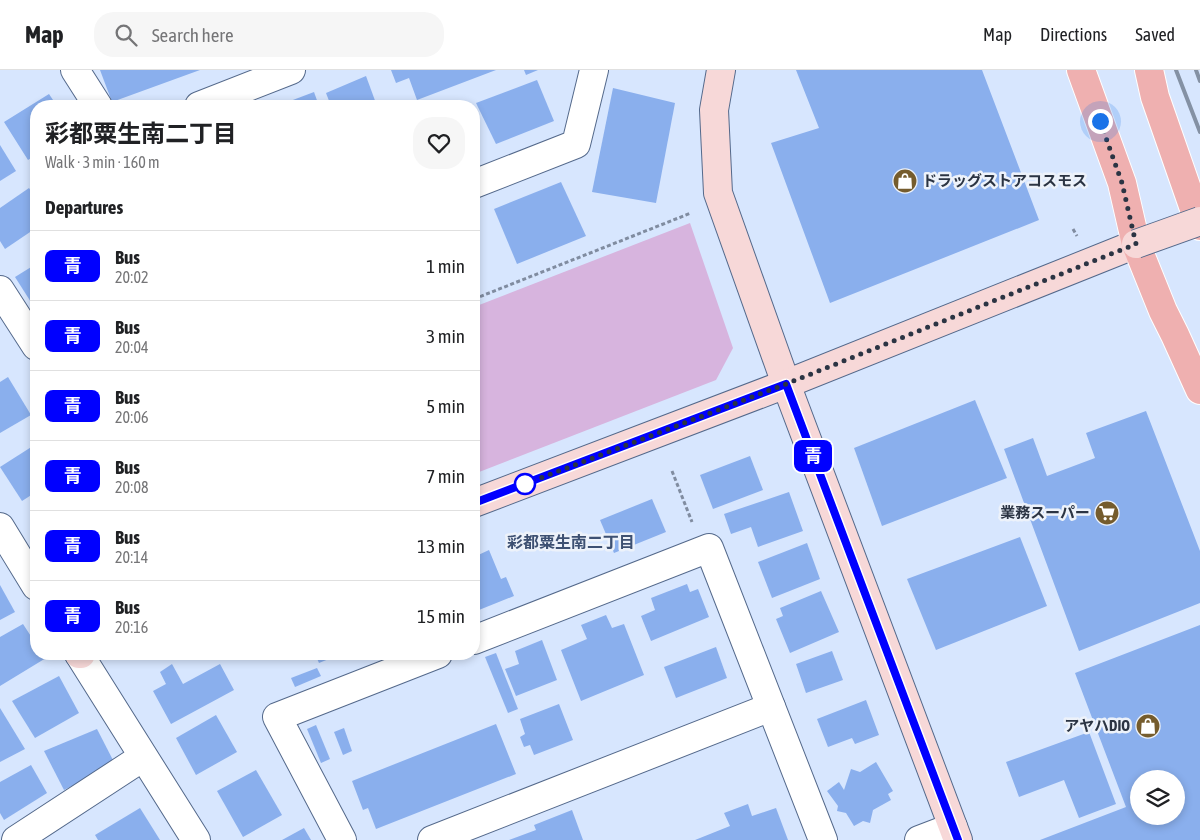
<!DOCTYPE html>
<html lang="en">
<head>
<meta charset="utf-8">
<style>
  body { margin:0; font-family:"Asap Condensed","Noto Sans JP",sans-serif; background:#f6f6f6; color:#202124; height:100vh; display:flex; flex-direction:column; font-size:19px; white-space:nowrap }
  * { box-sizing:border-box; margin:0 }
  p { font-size:16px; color:#757577 }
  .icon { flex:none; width:28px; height:28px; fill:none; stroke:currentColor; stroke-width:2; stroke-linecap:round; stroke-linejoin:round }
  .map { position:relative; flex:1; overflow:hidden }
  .panel { position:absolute; left:30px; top:30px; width:450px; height:560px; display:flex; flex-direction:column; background:#fff; border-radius:20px; box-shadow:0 2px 8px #0003 }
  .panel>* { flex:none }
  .badge { padding:0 10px; border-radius:8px; font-size:18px; line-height:32px }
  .buttons { position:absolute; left:1130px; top:700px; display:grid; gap:10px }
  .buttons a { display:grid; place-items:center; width:55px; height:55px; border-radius:50%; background:#fff; box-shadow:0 2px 8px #0003; font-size:25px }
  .you { position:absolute; width:25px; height:25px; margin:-12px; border:4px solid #fff; border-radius:50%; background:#1a73e8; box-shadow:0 0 0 8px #1a73e833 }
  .map>.badge { position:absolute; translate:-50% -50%; box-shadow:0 0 0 2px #fff }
  h2 { padding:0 15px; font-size:19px; line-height:45px }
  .round { display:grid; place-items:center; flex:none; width:52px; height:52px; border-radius:20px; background:#f6f6f6 }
  .overview { display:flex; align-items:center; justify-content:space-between; height:85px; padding:0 15px }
  h1 { font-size:24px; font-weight:700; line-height:38px }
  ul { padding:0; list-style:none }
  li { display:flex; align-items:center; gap:15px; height:70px; padding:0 15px; border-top:1px solid #e0e0e0 }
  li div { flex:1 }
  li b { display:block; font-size:19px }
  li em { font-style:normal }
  li .badge { min-width:55px; font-weight:700; text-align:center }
  header { display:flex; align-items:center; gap:30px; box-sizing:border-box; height:70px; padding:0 25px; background:#fff; border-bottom:1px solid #e0e0e0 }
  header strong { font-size:24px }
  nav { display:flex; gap:28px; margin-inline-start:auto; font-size:18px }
  .search { width:350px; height:45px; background:#f6f6f6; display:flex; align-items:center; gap:12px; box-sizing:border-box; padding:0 18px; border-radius:20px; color:#757577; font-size:19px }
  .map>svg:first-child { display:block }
  .green { fill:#d7b4de }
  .building { fill:#8aafed; fill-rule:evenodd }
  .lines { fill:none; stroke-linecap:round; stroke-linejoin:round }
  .street-casing { stroke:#54698b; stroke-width:30 }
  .secondary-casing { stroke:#54698b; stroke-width:30 }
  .primary-casing { stroke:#fff; stroke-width:30 }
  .path { stroke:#808ca0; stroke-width:3; stroke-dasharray:4 2.5; stroke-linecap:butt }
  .street { stroke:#fff; stroke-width:28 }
  .secondary { stroke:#f7d8d8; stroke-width:28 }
  .primary { stroke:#efb0b0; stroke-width:28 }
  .rail { stroke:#8491a4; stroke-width:4 }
  .secondary-bridge-casing { stroke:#54698b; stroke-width:30; stroke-linecap:butt }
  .secondary-bridge { stroke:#f7d8d8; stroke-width:28 }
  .line-casing { stroke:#fff; stroke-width:11 }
  .line { stroke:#00f; stroke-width:8 }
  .walk { stroke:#2b3443; stroke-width:5; stroke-dasharray:0 9 }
  .stop-dot { fill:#fff; stroke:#00f; stroke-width:2.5 }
  .labels { text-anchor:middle; stroke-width:5; stroke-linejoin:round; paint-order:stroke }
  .poi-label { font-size:15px; font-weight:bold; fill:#2b3443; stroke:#edf2fa; text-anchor:end }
  .neighbourhood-label { font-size:16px; font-weight:bold; fill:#3d5072; stroke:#edf2fa }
</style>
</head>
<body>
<header>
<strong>Map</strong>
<div class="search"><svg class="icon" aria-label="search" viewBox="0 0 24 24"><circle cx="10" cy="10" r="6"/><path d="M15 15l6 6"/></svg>Search here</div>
<nav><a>Map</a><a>Directions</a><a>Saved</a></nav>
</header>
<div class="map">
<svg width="1200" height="770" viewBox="0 0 1200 770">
  <rect width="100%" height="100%" fill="#d7e6fe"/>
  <!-- green -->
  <polygon class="green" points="690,153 733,278 716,310 474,404 474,237"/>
  <!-- building -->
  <g class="building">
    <polygon points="100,0 200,0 112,32"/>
    <polygon points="391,0 496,0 417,30 409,8 396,13"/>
    <polygon points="524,0 538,0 526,5"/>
    <polygon points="796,0 982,0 1039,150 830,233 771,73 819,58"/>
    <polygon points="366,6 377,36 331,36 326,23"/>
    <polygon points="537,10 554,51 496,74 476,33"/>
    <polygon points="613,18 675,33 656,133 592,122"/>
    <polygon points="314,22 319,36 277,36"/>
    <polygon points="49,24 57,36 36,36 36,85 28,90 4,52"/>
    <polygon points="0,75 16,101 0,111"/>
    <polygon points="561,112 586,166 517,194 494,139"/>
    <polygon points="29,118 36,128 36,158 5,179 0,171 0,138"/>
    <polygon points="36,194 36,240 15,207"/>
    <polygon points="8,307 31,345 0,363 0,312"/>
    <polygon points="975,330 1007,408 882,456 854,378"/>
    <polygon points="1146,341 1200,481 1200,533 1079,581 1004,379 1033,368 1047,406 1095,388 1086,363"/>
    <polygon points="36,374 36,422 22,431 0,397"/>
    <polygon points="750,386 763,420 713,439 700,405"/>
    <polygon points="789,422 803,461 758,477 751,457 731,464 724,444"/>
    <polygon points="652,429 666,462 614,483 600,450"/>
    <polygon points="1020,467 1047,536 936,580 907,509"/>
    <polygon points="807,473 820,509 772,528 758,492"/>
    <polygon points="489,480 501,509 506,507 514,526 474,542 474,487"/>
    <polygon points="687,514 690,522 698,519 709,547 651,571 641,546 655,540 651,528"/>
    <polygon points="0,515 15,542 0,550"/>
    <polygon points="821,521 839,562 790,583 776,549 783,546 780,538"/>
    <polygon points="606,545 612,558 624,554 644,605 581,631 561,580 587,569 581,555"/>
    <polygon points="23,554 36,574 36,584 43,584 46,588 0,616 0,567"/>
    <path d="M 1200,555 L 1200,770 L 1040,770 L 1126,737 L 1075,603 ZM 1139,709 L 1176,709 L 1176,746 L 1139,746 Z"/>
    <polygon points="542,570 557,610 516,626 505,599 519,594 515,581"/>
    <polygon points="716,577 727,608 676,628 664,597"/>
    <polygon points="832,581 843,610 806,623 796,594"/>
    <polygon points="496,583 518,639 508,643 485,587"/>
    <polygon points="315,584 341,584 319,593"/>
    <polygon points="172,594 183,614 220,594 234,620 171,654 153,621 166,614 160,602"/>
    <polygon points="317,598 321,606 295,617 291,608"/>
    <polygon points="59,606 79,643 35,668 12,631"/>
    <polygon points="866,630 879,665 855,674 852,668 828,677 817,649"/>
    <polygon points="559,634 573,670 534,685 530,675 524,677 520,667 525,664 520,649"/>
    <polygon points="0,638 25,679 0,692"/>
    <polygon points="216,645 237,682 196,705 176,668"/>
    <polygon points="496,654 516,704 376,759 368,738 363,740 352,711"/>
    <polygon points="316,655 330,689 321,693 307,659"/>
    <polygon points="344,658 352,681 343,685 334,662"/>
    <polygon points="97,659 115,694 64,720 44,681"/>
    <polygon points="1089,662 1116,734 1079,748 1064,710 1019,727 1006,692"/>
    <polygon points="876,692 893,721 888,724 891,730 873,740 870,753 863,751 854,756 846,743 837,741 838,736 827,721 839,712 844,720 851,699 860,702"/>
    <polygon points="31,695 47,723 4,750 0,743 0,712"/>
    <polygon points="256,700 282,745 243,767 217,721"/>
    <polygon points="748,734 752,746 776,738 788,770 695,770 730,756 724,743"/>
    <polygon points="140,738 160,770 98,770 95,765"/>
    <polygon points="572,740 583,770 509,770 536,760 534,755"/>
    <polygon points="304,758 311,770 282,770"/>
  </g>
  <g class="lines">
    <defs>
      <g id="street">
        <polyline points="75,0 98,36"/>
        <polyline points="199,36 291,0"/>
        <polyline points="474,114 576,74 594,0"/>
        <polyline points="0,220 36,276"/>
        <polyline points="0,457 36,516"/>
        <polyline points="474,570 709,478 823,770"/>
        <polyline points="79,584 196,770"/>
        <polyline points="16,770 143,687"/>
        <polyline points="342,770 277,647 438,584"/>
        <polyline points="432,770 771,637"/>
        <polyline points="919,770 953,757"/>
      </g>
      <g id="secondary">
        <polyline points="721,0 714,40 718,123 786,314 958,770"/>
        <polyline points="474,433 786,314 1136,174"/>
        <polyline points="79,584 81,584"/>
      </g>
      <g id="primary">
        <polyline points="1081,0 1122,113 1136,174 1163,241 1175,265 1200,320"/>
        <polyline points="1149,0 1155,27 1200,156"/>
      </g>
    </defs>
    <!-- street casing -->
    <use href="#street" class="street-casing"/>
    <!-- secondary casing -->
    <use href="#secondary" class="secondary-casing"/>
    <!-- primary casing -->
    <use href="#primary" class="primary-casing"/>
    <!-- path -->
    <g class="path">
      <polyline points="1073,159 1077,166"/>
      <polyline points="474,229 691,143"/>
      <polyline points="672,401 692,452"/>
    </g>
    <!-- street -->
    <use href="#street" class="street"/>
    <!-- secondary -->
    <use href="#secondary" class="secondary"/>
    <!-- primary -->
    <use href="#primary" class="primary"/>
    <!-- rail -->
    <g class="rail">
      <polyline points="1176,0 1200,62"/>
      <polyline points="1196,0 1200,11"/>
    </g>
    <defs>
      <polyline id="secondary-bridge" points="1136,174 1200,151"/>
    </defs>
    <!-- secondary-bridge casing -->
    <use href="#secondary-bridge" class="secondary-bridge-casing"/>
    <!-- secondary-bridge -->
    <use href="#secondary-bridge" class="secondary-bridge"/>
  </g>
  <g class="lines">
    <defs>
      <polyline id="line" points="474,433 786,314 958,770"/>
    </defs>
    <!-- line casing -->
    <use href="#line" class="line-casing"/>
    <!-- line -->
    <use href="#line" class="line"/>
    <!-- walk -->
    <polyline class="walk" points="525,414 786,314 1136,174 1122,113 1100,51"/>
  </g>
  <!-- icons -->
  <defs>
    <symbol id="shop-disc" viewBox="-11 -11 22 22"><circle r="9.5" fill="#755c2d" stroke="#edf2fa"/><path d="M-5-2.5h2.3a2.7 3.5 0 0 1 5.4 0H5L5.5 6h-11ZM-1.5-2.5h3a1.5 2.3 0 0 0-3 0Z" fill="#fff"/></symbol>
    <symbol id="supermarket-disc" viewBox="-11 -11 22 22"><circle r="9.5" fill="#755c2d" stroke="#edf2fa"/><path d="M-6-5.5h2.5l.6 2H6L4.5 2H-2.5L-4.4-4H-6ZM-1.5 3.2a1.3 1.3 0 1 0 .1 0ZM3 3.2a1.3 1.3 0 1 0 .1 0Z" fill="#fff"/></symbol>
  </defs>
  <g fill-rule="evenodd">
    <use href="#shop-disc" x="891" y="97" width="28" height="28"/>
    <use href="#supermarket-disc" x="1093" y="429" width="28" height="28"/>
    <use href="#shop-disc" x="1134" y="642" width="28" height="28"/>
  </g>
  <!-- markers -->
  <circle class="stop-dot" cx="525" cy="414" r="10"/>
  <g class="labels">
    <!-- poi labels -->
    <g class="poi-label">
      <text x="922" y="116" text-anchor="start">ドラッグストアコスモス</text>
      <text x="1090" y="448">業務スーパー</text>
      <text x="1130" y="661">アヤハDIO</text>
    </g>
    <!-- neighbourhood labels -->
    <g class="neighbourhood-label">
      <text x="571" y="478">彩都粟生南二丁目</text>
    </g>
  </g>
</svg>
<div class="buttons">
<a><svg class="icon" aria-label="layers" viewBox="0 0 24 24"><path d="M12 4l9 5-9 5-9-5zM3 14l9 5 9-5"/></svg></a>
</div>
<div class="you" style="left:1100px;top:51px"></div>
<b class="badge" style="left:813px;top:386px;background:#00f;color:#fff">青</b>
<section class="panel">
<div class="overview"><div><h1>彩都粟生南二丁目</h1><p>Walk · 3 min · 160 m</p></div><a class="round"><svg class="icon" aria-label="heart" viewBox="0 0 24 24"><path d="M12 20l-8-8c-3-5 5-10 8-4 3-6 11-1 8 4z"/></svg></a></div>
<h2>Departures</h2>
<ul>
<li><span class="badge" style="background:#00f;color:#fff">青</span><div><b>Bus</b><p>20:02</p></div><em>1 min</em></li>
<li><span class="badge" style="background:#00f;color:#fff">青</span><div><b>Bus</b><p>20:04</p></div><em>3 min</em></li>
<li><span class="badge" style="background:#00f;color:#fff">青</span><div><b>Bus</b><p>20:06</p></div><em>5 min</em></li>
<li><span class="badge" style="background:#00f;color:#fff">青</span><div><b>Bus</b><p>20:08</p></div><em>7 min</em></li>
<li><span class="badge" style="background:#00f;color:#fff">青</span><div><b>Bus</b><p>20:14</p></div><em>13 min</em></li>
<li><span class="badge" style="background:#00f;color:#fff">青</span><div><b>Bus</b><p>20:16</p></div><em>15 min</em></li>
</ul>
</section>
</div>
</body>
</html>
